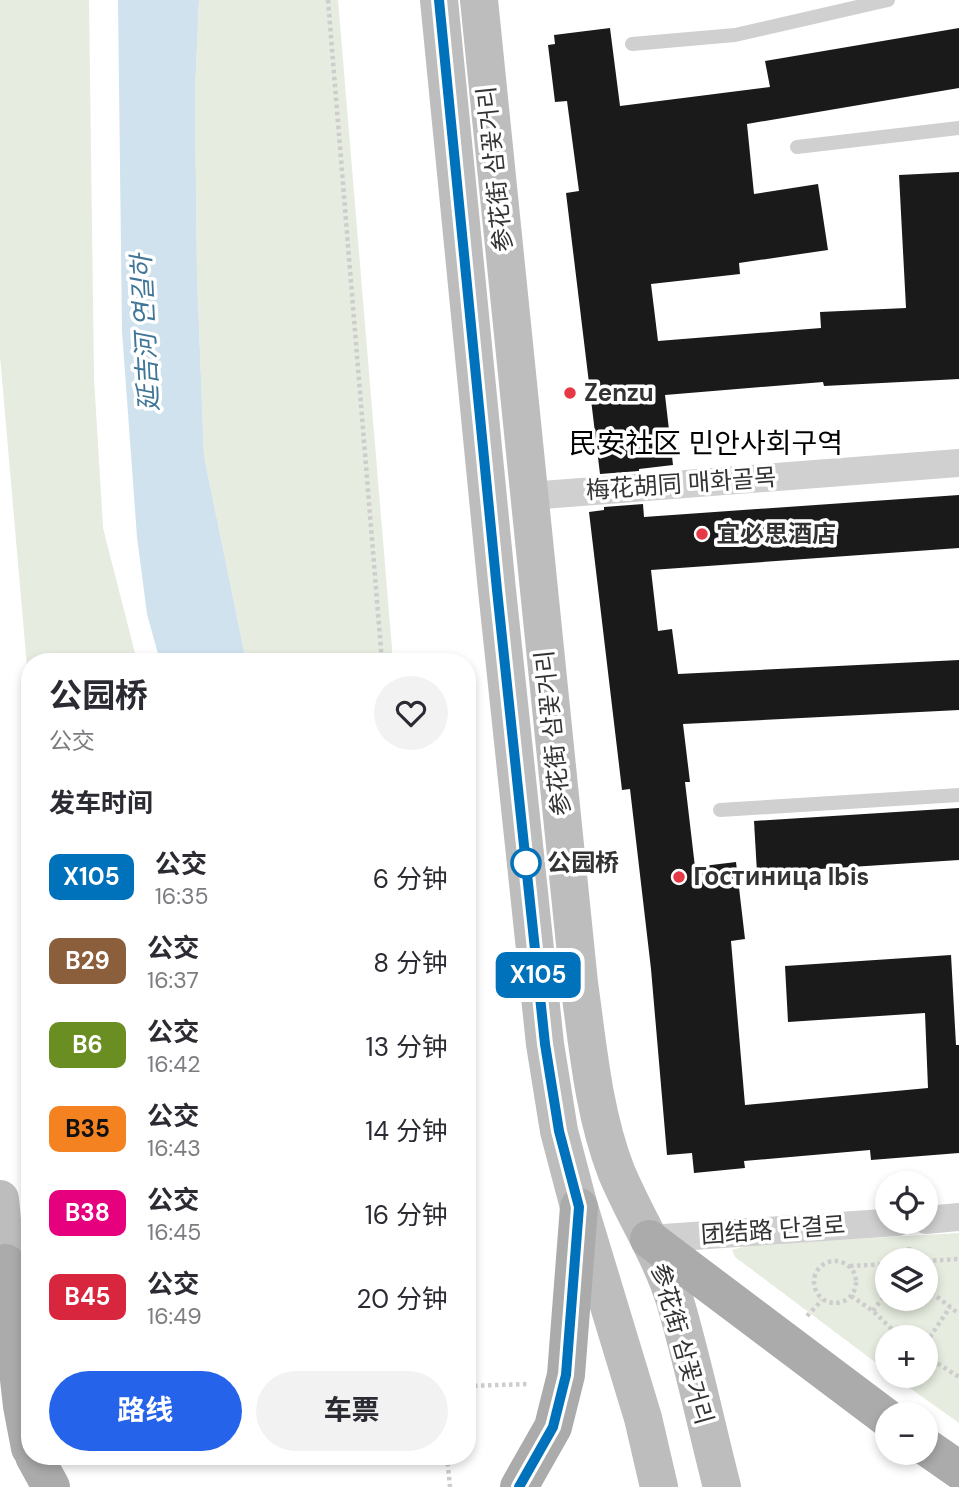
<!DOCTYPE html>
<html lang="zh">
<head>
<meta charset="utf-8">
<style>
  body { margin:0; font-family:"DM Sans","Noto Sans SC","Noto Sans KR",sans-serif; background:#f2f2f3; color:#2b2b33; height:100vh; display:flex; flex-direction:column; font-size:26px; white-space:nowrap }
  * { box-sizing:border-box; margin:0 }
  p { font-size:23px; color:#7c7c81 }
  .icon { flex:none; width:38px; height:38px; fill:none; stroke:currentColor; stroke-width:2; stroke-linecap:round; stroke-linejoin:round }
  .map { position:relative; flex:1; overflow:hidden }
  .drawer { position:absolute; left:21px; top:653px; width:455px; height:812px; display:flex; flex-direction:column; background:#fff; border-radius:28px; box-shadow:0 4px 10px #0003 }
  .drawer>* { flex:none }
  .badge { padding:0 14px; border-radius:10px; font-size:24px; line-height:46px }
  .tools { position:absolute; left:875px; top:1171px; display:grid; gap:14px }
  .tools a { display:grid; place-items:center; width:63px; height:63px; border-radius:50%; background:#fff; box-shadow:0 4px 10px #0003; font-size:35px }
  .map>.badge { position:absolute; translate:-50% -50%; box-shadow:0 0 0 4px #fff }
  h2 { padding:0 28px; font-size:26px; line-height:63px }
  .round { display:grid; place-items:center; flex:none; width:74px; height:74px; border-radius:37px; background:#f2f2f3 }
  .head { display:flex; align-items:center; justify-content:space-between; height:119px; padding:0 28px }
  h1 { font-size:33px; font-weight:700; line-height:52px }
  .action { display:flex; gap:14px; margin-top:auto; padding:14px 28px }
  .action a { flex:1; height:80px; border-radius:42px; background:#2563eb; color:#fff; font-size:28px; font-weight:700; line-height:80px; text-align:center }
  .action a+a { background:#f2f2f3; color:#2b2b33 }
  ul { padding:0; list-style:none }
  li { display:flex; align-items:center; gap:21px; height:84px; padding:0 28px }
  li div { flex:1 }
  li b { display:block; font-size:26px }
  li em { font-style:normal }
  li .badge { min-width:77px; font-weight:700; text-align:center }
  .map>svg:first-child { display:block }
  .green { fill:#e6ecdf; fill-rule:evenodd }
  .water { fill:#cfe2ee }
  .pier { fill:#fff }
  .building { fill:#1a1a1a }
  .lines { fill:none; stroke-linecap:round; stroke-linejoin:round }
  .path { stroke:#cdcdcd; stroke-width:4.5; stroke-dasharray:3.5 3.5; stroke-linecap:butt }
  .lane { stroke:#d0d0d0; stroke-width:14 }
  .street { stroke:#d0d0d0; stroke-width:28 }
  .secondary { stroke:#bdbdbd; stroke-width:38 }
  .primary { stroke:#ababab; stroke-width:38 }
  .line-casing { stroke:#fff; stroke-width:16 }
  .line { stroke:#0072bc; stroke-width:10 }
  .poi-dot { fill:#e63946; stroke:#fff; stroke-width:2.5 }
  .stop-dot { fill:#fff; stroke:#0072bc; stroke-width:3.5 }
  .labels { text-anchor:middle; stroke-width:7; stroke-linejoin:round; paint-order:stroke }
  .street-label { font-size:24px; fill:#333; stroke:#fff }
  .poi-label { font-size:24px; font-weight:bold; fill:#333; stroke:#fff; text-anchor:start }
  .stop-label { font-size:24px; font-weight:bold; fill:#333; stroke:#fff; text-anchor:start }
  .water-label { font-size:26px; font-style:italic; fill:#3f7597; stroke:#fff }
  .quarter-label { font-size:28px; fill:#000; stroke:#fff }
</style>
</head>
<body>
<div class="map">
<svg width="959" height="1487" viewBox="0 0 959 1487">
  <rect width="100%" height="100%" fill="#fff"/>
  <!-- green -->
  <g class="green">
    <polygon points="0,0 89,0 94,378 103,528 137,661 30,662 30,701 0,356"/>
    <polygon points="199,0 338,0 393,661 246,661 204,456 197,273 195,94"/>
    <path d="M 959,1233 L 959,1423 L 893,1376 L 926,1376 L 926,1337 L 887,1337 L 887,1371 L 735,1257 L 732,1250 L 750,1245 ZM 887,1260 L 926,1260 L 926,1298 L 887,1298 Z"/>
  </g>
  <!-- water -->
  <polygon class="water" points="118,0 199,0 195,94 197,273 204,456 246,661 160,661 147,614 137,537 122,331"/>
  <!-- pier -->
  <polygon class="pier" points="247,1456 341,1456 341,1487 248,1487"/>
  <!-- building -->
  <g class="building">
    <polygon points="610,28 620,106 770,87 765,61 959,28 959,88 747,124 754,194 818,184 828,250 739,263 740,274 651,284 658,341 821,328 820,312 906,308 899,175 959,172 959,379 824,386 823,382 665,395 673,465 639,469 639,471 600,474 566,193 579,191 567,101 555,102 548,45 555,44 554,35"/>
    <polygon points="959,495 959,548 651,570 658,631 672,629 678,674 959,660 959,710 683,724 690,782 685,782 695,867 736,862 745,939 731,941 745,1105 928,1088 925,1013 788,1022 785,966 951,955 956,1045 959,1045 959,1153 871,1160 870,1150 744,1161 745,1168 694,1173 692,1153 667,1155 651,969 630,789 622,790 589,512 604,510 604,507 643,504 644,517"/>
    <polygon points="959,808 959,860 757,873 754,821"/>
  </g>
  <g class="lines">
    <!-- path -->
    <g class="path">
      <polyline points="328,0 382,662"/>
      <polyline points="909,1247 909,1260"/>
      <circle cx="835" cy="1282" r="21"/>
      <polyline points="926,1261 959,1259"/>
      <polyline points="850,1266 887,1264"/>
      <polyline points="926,1288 959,1314"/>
      <polyline points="851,1296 873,1311 900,1337"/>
      <polyline points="873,1311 887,1292"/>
      <polyline points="807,1316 822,1300"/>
      <polyline points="926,1343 950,1307"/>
      <polyline points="926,1356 959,1377"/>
      <polyline points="882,1371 887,1363"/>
      <polyline points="467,1386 529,1384"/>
      <polyline points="447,1456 450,1487"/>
    </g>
    <!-- lane -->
    <g class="lane">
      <polyline points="632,44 735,35 888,0"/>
      <polyline points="797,147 959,128"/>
      <polyline points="720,810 959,795"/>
    </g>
    <!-- street -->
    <g class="street">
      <polyline points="529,496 959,463"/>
      <polyline points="926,1220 959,1217"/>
      <polyline points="649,1239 898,1222"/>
    </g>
    <!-- secondary -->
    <g class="secondary">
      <polyline points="439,0 497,590 545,1044 559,1131 579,1207 643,1418 659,1487"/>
      <path d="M 479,0 L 579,983 C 588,1046 593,1111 616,1171 C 634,1215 661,1255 675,1301 C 693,1362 706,1425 722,1487"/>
      <polyline points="0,1199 6,1263"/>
    </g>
    <!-- primary -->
    <g class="primary">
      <polyline points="649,1239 887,1418"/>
      <polyline points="6,1263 22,1406 30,1448"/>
      <polyline points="926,1447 959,1470"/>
      <polyline points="34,1456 51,1487"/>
      <polyline points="519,1487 553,1427 566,1375 579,1207"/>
    </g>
  </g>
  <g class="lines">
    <defs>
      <polyline id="line" points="439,0 497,590 545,1044 559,1131 579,1207 566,1375 553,1427 519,1487"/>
    </defs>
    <!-- line casing -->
    <use href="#line" class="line-casing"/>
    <!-- line -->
    <use href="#line" class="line"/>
  </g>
  <!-- markers -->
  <g class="poi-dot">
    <circle cx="570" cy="393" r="7"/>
    <circle cx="702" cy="534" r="7"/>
    <circle cx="679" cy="877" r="7"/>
  </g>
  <circle class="stop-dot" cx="526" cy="863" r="14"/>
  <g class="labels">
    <!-- street labels -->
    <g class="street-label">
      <text transform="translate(495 169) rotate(-96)" y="8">参花街 삼꽃거리</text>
      <text transform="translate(681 484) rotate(-4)" y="8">梅花胡同 매화골목</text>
      <text transform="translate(553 733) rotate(-96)" y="8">参花街 삼꽃거리</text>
      <text transform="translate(773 1230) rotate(-4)" y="8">团结路 단결로</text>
      <text transform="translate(682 1344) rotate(74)" y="8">参花街 삼꽃거리</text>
    </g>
    <!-- poi labels -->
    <g class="poi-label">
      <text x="584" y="401">Zenzu</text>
      <text x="716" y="542">宜必思酒店</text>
      <text x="693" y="885">Гостиница Ibis</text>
    </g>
    <!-- stop labels -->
    <g class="stop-label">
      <text x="547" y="871">公园桥</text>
    </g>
    <!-- water labels -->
    <g class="water-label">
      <text transform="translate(145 333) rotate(-93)" y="9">延吉河 연길하</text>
    </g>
    <!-- quarter labels -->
    <g class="quarter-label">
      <text x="706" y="453">民安社区 민안사회구역</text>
    </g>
  </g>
</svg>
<div class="tools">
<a><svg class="icon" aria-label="locate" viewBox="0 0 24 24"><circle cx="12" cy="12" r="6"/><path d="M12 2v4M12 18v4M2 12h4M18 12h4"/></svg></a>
<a><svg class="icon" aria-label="layers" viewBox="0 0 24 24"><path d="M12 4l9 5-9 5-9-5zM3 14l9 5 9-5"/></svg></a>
<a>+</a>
<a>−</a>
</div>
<b class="badge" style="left:538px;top:975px;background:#0072bc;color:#fff">X105</b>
<section class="drawer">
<div class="head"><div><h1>公园桥</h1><p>公交</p></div><a class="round"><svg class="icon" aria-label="heart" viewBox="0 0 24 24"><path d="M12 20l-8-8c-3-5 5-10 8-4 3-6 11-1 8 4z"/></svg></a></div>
<h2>发车时间</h2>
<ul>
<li><span class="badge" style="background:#0072bc;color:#fff">X105</span><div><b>公交</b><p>16:35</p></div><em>6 分钟</em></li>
<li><span class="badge" style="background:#8b5e3c;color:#fff">B29</span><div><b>公交</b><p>16:37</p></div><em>8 分钟</em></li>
<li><span class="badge" style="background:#6b8e23;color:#fff">B6</span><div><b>公交</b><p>16:42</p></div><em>13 分钟</em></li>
<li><span class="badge" style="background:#f58220;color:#111">B35</span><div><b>公交</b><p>16:43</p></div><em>14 分钟</em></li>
<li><span class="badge" style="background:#e6007e;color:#fff">B38</span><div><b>公交</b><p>16:45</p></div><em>16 分钟</em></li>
<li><span class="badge" style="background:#d7263d;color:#fff">B45</span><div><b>公交</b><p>16:49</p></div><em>20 分钟</em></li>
</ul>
<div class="action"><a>路线</a><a>车票</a></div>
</section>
</div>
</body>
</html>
